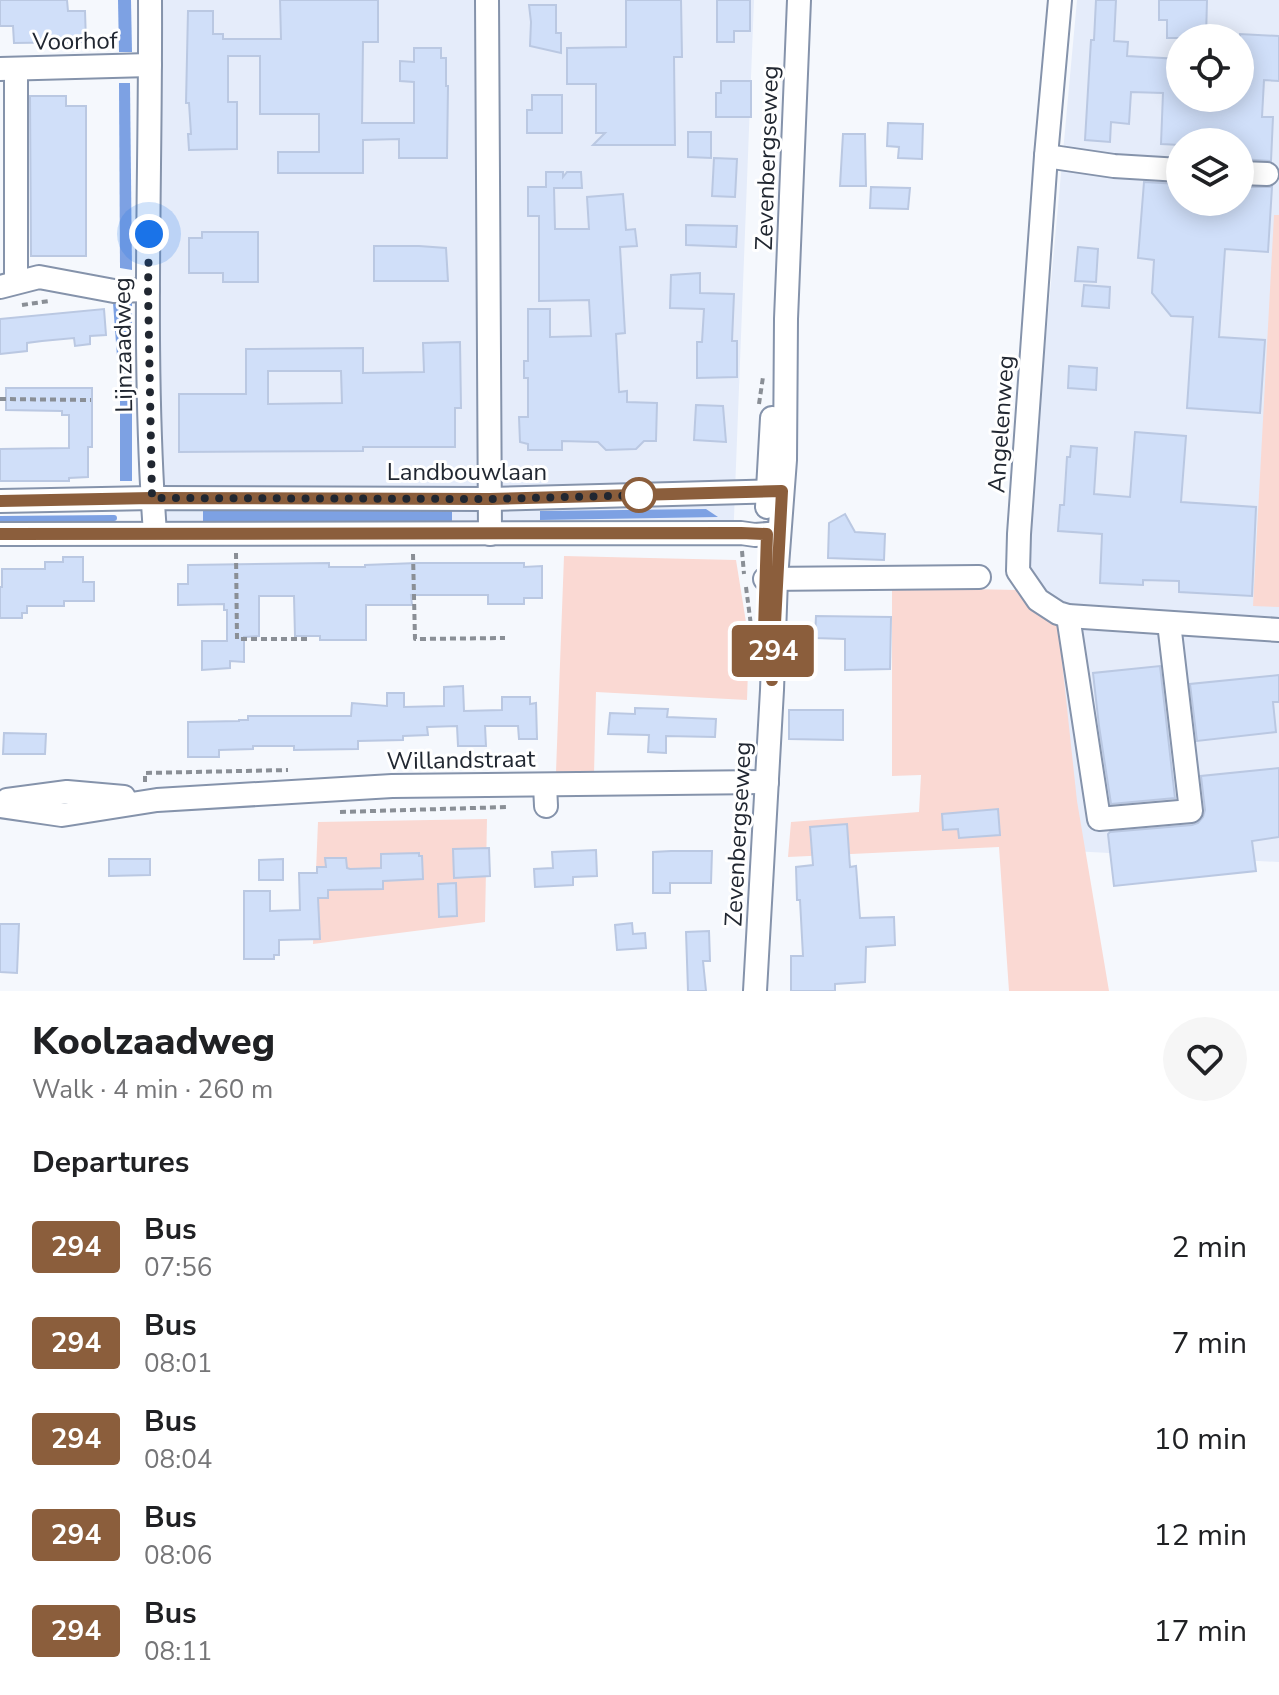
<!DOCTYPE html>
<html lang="en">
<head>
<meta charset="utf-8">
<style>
  body { margin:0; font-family:"Nunito Sans",sans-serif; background:#f6f6f6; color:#202124; height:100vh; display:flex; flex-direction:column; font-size:30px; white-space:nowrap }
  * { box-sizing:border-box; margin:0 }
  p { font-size:26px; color:#757577 }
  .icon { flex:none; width:44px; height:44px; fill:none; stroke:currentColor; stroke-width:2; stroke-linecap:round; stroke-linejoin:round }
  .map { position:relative; height:991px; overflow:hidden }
  .panel { display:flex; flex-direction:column; background:#fff; flex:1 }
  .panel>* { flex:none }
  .badge { padding:0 16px; border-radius:6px; font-size:28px; line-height:52px }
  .controls { position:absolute; left:1166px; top:24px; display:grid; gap:16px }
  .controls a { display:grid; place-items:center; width:88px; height:88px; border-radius:50%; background:#fff; box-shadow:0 4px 20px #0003; font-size:40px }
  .you { position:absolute; width:40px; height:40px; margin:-20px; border:6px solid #fff; border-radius:50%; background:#1a73e8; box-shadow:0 0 0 12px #1a73e833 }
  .map>.badge { position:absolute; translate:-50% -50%; box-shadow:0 0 0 4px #fff }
  h2 { padding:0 32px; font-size:30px; line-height:72px }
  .round { display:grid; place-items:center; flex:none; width:84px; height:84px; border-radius:42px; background:#f6f6f6 }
  .headline { display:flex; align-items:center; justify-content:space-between; height:136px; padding:0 32px }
  h1 { font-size:38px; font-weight:800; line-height:60px }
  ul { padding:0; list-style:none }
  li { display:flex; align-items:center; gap:24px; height:96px; padding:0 32px }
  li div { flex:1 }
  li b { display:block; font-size:30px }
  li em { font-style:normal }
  li .badge { min-width:88px; font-weight:700; text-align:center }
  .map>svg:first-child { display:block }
  .built { fill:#e5ecfa; fill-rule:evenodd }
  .green { fill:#fad9d3 }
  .water { fill:#7da1e3 }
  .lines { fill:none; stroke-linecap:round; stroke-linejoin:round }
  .stream { stroke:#7da1e3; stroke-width:6 }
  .building { fill:#d0dff9; stroke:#bac8e2; stroke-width:2; fill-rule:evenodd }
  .minor-casing { stroke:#8593ab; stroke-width:26 }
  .path { stroke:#8a8f96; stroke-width:4; stroke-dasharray:6 4; stroke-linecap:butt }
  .minor { stroke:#fff; stroke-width:22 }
  .line-casing { stroke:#fff; stroke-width:18 }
  .line { stroke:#8b5e3c; stroke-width:12 }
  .walk { stroke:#212731; stroke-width:8; stroke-dasharray:0 14.4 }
  .stop-dot { fill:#fff; stroke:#8b5e3c; stroke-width:4 }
  .labels { text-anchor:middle; stroke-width:6; stroke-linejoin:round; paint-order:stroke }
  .street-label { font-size:24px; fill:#212731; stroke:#fff }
</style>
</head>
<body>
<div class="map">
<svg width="1279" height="991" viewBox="0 0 1279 991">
  <rect width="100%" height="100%" fill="#f5f8fd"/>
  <!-- built -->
  <g class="built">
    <polygon points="146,0 754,0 733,543 151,542"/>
    <path d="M 1077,0 L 1279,0 L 1279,862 L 999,847 ZM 1180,38 L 1240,38 L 1240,98 L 1180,98 ZM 1180,142 L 1240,142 L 1240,202 L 1180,202 Z"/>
  </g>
  <!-- green -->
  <g class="green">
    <polygon points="1274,215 1279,215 1279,607 1253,606"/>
    <polygon points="564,556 736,560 749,641 747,700 596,692 594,774 556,772"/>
    <polygon points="969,589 1018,590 1040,615 1058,624 1077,801 1109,991 1009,991 999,847 788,857 791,822 919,812 921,775 892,776 892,590"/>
    <polygon points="487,819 485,922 313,944 318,822"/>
  </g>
  <!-- water -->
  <g class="water">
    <polygon points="118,0 131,0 132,52 119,52"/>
    <polygon points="119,83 130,83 132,270 120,268"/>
    <polygon points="113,303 132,303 132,481 120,481 120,396"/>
    <polygon points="706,509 718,517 540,520 540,511"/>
    <polygon points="203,510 452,511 452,522 203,521"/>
  </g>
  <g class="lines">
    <!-- stream -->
    <polyline class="stream" points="0,519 114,518"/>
  </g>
  <!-- building -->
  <g class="building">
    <polygon points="0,0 67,0 68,11 85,11 86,42 14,43 13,26 0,26"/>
    <polygon points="280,0 378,0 378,42 363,42 362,123 414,123 414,82 400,81 400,61 414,62 414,48 441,48 441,58 446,58 446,86 448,86 447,158 399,158 399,139 363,140 363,173 278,173 278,152 319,152 319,114 260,114 260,56 228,56 228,102 237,102 237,149 189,150 188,134 191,134 189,103 186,103 188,11 213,11 213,34 223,34 223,39 281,39"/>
    <polygon points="626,0 681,0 682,57 674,57 675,145 593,145 605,133 596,133 596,84 567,84 567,48 626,47"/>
    <polygon points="717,0 750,0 750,31 734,31 734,42 717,42"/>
    <polygon points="1096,0 1116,0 1114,41 1128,42 1127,56 1180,59 1180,98 1240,98 1240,34 1279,36 1279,81 1264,80 1262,117 1273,117 1271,161 1240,159 1240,142 1180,142 1180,145 1161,144 1163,93 1131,92 1129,124 1111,122 1110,142 1085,140 1091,40 1094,40"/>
    <polygon points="1159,0 1207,0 1206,38 1167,38 1167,20 1159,20"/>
    <polygon points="529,5 556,5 556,33 561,33 561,53 530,46 531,22"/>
    <polygon points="721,81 751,81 751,117 716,117 716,93 721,93"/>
    <polygon points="532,95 562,95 562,133 527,133 527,110 532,110"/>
    <polygon points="30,96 66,96 66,106 86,106 86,256 31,256"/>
    <polygon points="888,123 923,124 922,159 898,158 899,147 887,146"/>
    <polygon points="688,132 711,132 711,158 688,157"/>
    <polygon points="843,134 865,134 866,186 840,186"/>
    <polygon points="714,158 737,159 735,197 712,196"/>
    <polygon points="546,172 563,172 563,177 567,172 581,172 582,188 554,188 555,229 589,229 587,197 623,194 626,230 635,229 637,246 620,247 625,333 616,334 619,392 627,391 627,402 657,403 656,441 644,441 636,449 606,450 598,442 562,441 562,450 528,450 528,444 520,442 519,417 528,417 528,378 524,378 524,361 528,361 528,309 550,309 550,337 591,336 589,300 539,301 539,216 528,216 528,187 546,187"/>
    <polygon points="1144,182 1180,184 1180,202 1240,202 1240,187 1272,187 1268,252 1225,249 1219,337 1265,340 1260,413 1187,408 1193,317 1171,316 1152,293 1154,260 1138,258"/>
    <polygon points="871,187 910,188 908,209 870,208"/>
    <polygon points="686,225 737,226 736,247 686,245"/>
    <polygon points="202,232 258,232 258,282 223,282 223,273 189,273 189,238 202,238"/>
    <polygon points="374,246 419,246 446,248 448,281 374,281"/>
    <polygon points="1078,247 1098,249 1096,282 1075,281"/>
    <polygon points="700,273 700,293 734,294 732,341 737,341 737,377 697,378 697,342 702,342 704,309 670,308 671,275"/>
    <polygon points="1084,285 1110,287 1109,308 1082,306"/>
    <polygon points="104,309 106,335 90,336 90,344 75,346 74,338 42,341 27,343 27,351 0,354 0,319"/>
    <path d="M 460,342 L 461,408 L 455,408 L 455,447 L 363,447 L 363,451 L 179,452 L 179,394 L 246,394 L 246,349 L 363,348 L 363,373 L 424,372 L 423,343 ZM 268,371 L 341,371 L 342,403 L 268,404 Z"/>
    <polygon points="1069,366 1097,368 1096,390 1068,388"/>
    <polygon points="6,388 92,388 92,447 88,447 88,477 69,478 69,481 0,481 0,449 69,448 69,415 62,415 62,411 6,410"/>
    <polygon points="696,405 723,406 726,442 694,440"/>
    <polygon points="1135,432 1186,436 1181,502 1256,507 1252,596 1179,592 1179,581 1143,580 1143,585 1100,583 1102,534 1058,531 1060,505 1064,505 1067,457 1070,457 1071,446 1097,448 1094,494 1130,497"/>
    <polygon points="845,514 855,532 885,534 884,560 828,558 829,523"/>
    <polygon points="63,557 83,557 83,582 94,582 94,601 64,601 64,606 27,606 27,613 22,613 22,618 0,618 0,587 2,587 2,569 45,569 45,562 63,562"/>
    <polygon points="329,563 329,567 365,567 365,565 417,563 524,563 524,567 542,566 542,598 524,598 524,604 488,604 488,595 411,595 412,605 366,605 366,640 320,640 320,636 295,636 294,596 259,596 259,636 244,637 244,662 230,661 230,668 202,670 202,641 227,641 227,610 224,610 224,604 178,605 178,584 188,584 188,565"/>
    <polygon points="816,616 891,617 890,669 845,670 845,639 815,638"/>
    <polygon points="1160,666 1175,798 1111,804 1099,726 1093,673"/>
    <polygon points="1279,675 1279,702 1273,702 1276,732 1197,741 1190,684"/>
    <polygon points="463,686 464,711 502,710 502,697 530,697 530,704 536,703 537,739 519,739 518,726 485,726 486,746 458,746 457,726 427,727 428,735 403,736 403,740 358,741 358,749 294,750 294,746 253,746 253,749 219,750 219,757 188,757 188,722 239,721 239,720 248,720 248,716 351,716 352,703 387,706 387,693 404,693 404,707 444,706 444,687"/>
    <polygon points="635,708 668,709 667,717 716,719 715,737 666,736 666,753 648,752 649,735 608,734 610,713 635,714"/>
    <polygon points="789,710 843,710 843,740 789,739"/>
    <polygon points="4,733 46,734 45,754 3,754"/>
    <polygon points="1279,768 1279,837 1252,841 1256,871 1114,886 1108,834 1110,832 1192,825 1198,823 1203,817 1205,810 1201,776"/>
    <polygon points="998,809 1000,835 959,838 958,829 943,830 942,814"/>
    <polygon points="847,824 850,867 856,866 860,918 894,917 895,945 866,947 865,982 835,984 835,991 791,991 791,956 803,956 800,900 797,900 796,867 813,865 810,827"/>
    <polygon points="489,848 490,876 454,878 453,849"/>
    <polygon points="596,850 597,876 573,877 573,885 535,887 534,869 553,868 552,852"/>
    <polygon points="671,851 712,851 711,883 670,883 670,893 653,893 653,852"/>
    <polygon points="419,853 419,856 422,856 423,879 383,881 383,889 328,890 328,898 318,898 320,939 279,940 279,955 274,955 274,959 244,959 244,891 270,891 270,911 300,910 299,873 317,873 317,867 326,867 325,858 346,858 347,868 350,869 381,868 381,854"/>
    <polygon points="109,859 150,859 150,875 109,876"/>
    <polygon points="283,859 283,880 259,880 259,860"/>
    <polygon points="456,883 457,916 439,917 438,884"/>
    <polygon points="632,923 633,934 645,933 646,948 617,950 615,925"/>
    <polygon points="0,924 19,924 17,973 0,972"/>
    <polygon points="709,931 710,961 703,961 706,991 688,991 686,932"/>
  </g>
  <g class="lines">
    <defs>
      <g id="minor">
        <path d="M 150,0 C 151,178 142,356 155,533"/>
        <polyline points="487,0 490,534"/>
        <polyline points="1060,0 1046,156 1019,534 1018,571 1038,600 1058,613 1068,616 1279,630"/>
        <polyline points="0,69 150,65"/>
        <polyline points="16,69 16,282"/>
        <polyline points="1046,156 1114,166 1180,170"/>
        <polyline points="1240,173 1267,174"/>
        <polyline points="0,287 39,277 114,291 148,290"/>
        <polyline points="0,501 152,498 490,499 782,491"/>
        <polyline points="767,507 772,418"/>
        <polyline points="0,534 741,533 755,535 779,533"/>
        <polyline points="765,579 979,577"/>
        <polyline points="1068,616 1099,819 1191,811 1169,623"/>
        <polyline points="545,785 546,806"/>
        <polyline points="7,800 67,792 124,797"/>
        <polyline points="0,806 62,815 157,800 392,786 767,782"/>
        <polyline points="755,991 772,690 776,579 785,460 786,319 799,0"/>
      </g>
    </defs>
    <!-- minor casing -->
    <use href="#minor" class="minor-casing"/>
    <!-- path -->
    <g class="path">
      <polyline points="22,305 49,301"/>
      <polyline points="0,399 91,400"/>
      <polyline points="759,404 763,377"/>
      <polyline points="742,551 744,574"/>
      <polyline points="236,553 237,639 309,639"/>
      <polyline points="413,554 415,639 505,638"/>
      <polyline points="746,587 752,633"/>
      <polyline points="145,782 145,773 288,770"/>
      <polyline points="340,812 507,807"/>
    </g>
    <!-- minor -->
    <use href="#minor" class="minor"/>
  </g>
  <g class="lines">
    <defs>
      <polyline id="line" points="0,501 152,498 490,499 782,491 772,680 764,630 767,534 741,533 0,534"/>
    </defs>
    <!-- line casing -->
    <use href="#line" class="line-casing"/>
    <!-- line -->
    <use href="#line" class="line"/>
    <!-- walk -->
    <polyline class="walk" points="149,234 148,290 152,498 490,499 648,495 639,495"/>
  </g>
  <!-- markers -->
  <circle class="stop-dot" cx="639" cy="495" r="16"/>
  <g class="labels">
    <!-- street labels -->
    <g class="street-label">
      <text transform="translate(75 41) rotate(-1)" y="8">Voorhof</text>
      <text transform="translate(767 158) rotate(-88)" y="8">Zevenbergseweg</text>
      <text transform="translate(123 345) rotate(-91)" y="8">Lijnzaadweg</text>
      <text transform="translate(1001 424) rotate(-86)" y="8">Angelenweg</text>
      <text x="467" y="480">Landbouwlaan</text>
      <text transform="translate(461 760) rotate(-1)" y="8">Willandstraat</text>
      <text transform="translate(738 834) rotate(-87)" y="8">Zevenbergseweg</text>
    </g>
  </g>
</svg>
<div class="controls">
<a><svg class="icon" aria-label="locate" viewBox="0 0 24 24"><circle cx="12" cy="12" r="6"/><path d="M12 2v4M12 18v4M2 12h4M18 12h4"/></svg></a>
<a><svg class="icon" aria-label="layers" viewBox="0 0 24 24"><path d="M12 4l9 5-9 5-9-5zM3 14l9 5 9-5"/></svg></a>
</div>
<div class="you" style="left:149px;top:234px"></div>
<b class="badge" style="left:773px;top:651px;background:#8b5e3c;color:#fff">294</b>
</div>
<section class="panel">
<div class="headline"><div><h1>Koolzaadweg</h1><p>Walk · 4 min · 260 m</p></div><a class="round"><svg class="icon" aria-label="heart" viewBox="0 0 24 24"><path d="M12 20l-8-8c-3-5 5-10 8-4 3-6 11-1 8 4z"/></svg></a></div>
<h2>Departures</h2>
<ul>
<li><span class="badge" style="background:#8b5e3c;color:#fff">294</span><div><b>Bus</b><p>07:56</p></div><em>2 min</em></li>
<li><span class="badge" style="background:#8b5e3c;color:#fff">294</span><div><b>Bus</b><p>08:01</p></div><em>7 min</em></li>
<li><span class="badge" style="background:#8b5e3c;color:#fff">294</span><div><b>Bus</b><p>08:04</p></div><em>10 min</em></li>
<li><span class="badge" style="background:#8b5e3c;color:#fff">294</span><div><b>Bus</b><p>08:06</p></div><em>12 min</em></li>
<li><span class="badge" style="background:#8b5e3c;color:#fff">294</span><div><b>Bus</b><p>08:11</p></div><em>17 min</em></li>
</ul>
</section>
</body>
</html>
